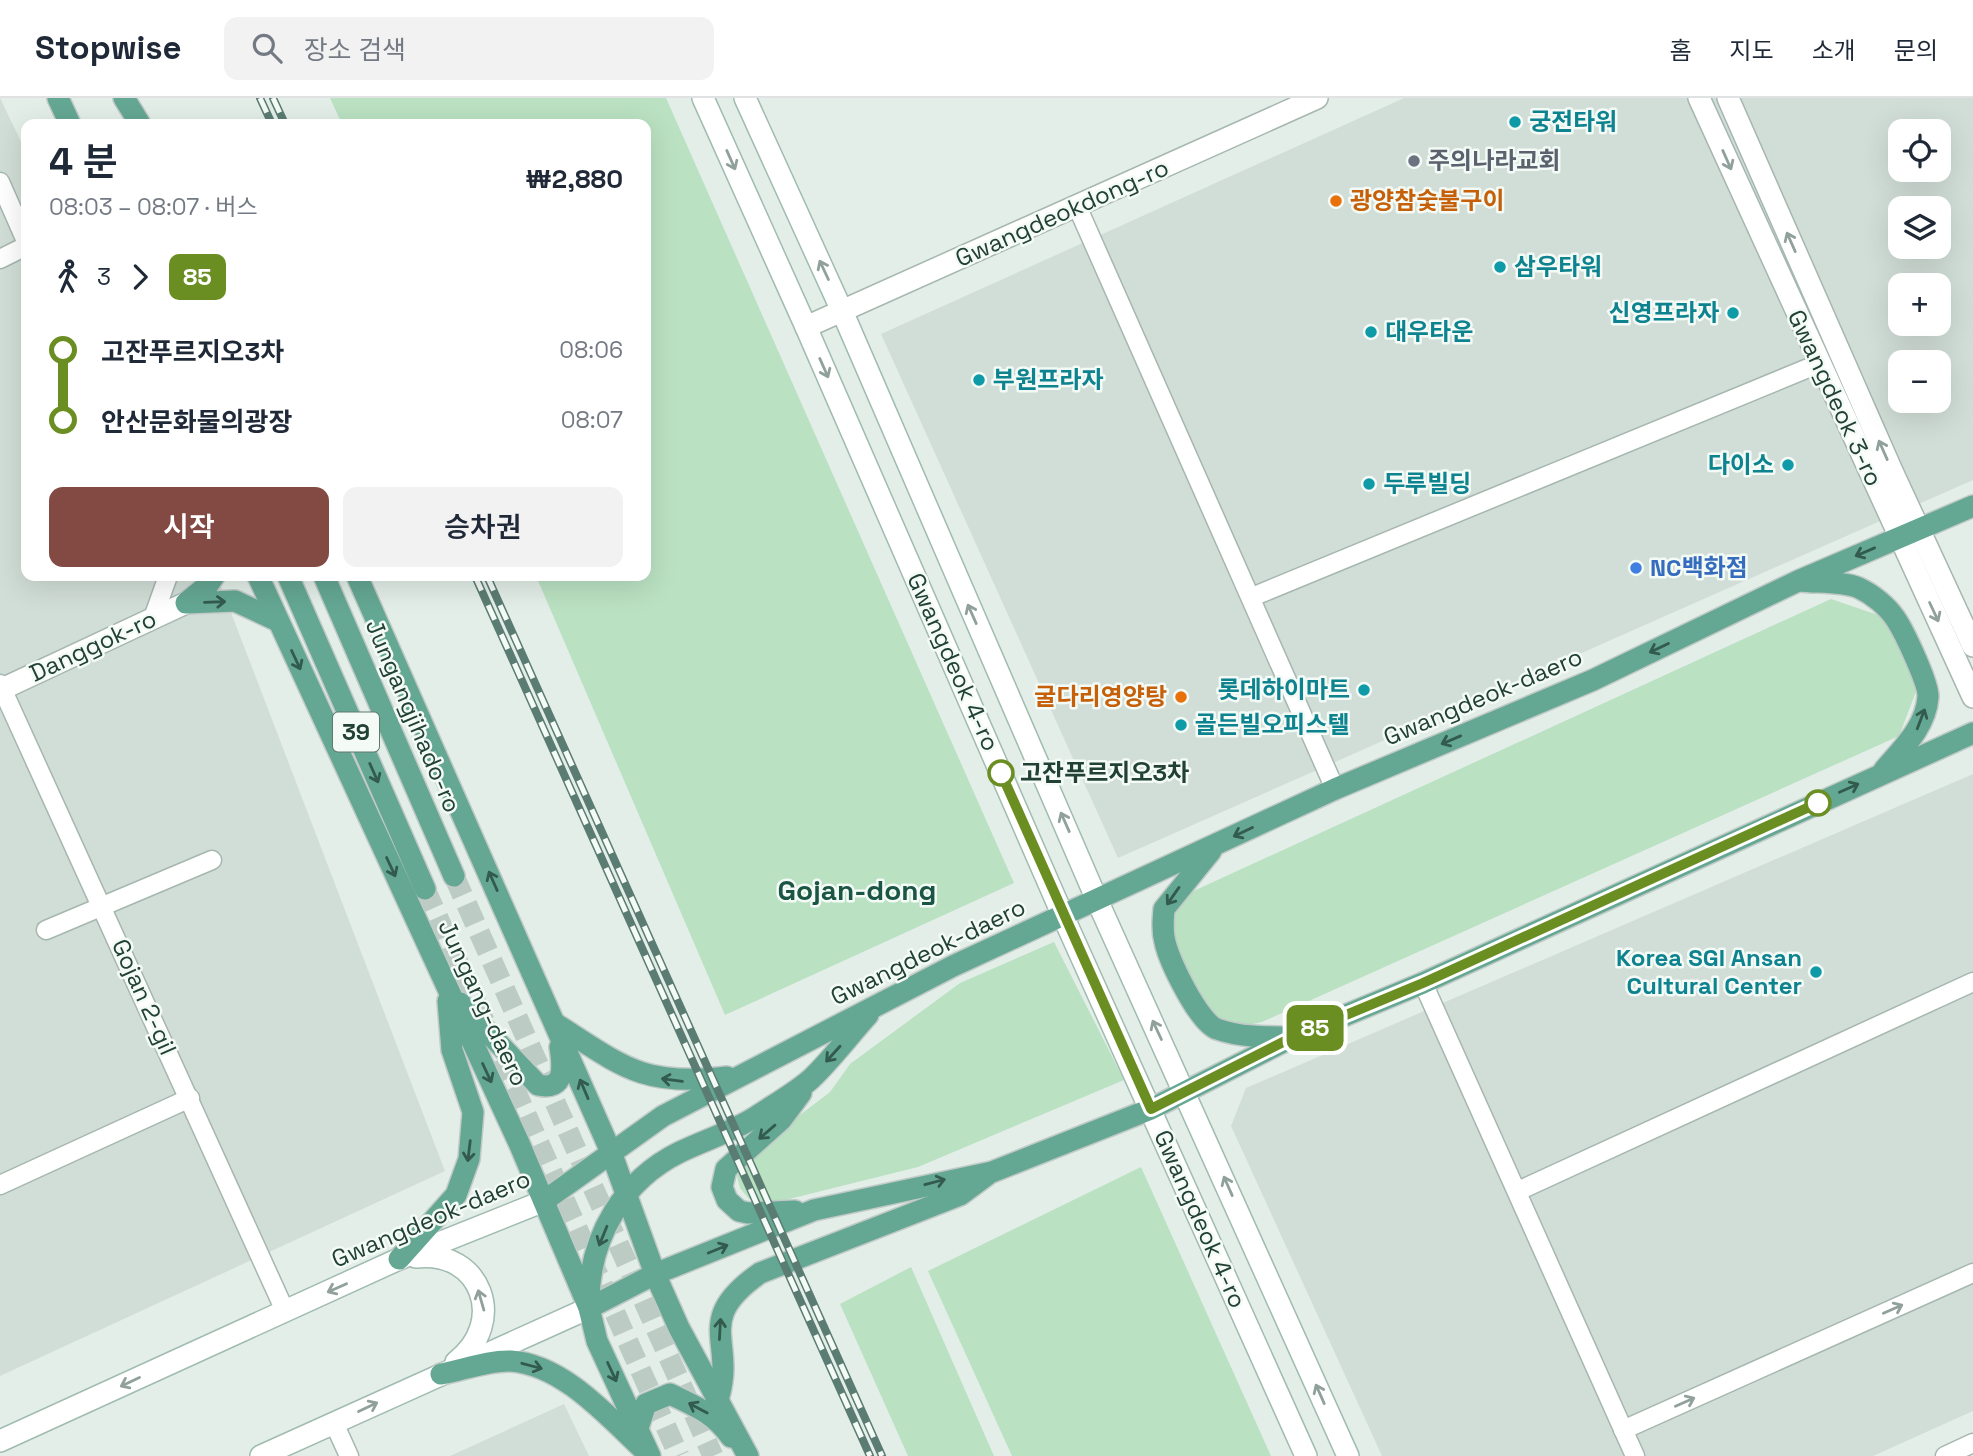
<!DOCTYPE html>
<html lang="ko">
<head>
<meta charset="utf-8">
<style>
  body { margin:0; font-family:"Space Grotesk","Noto Sans KR",sans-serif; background:#f2f2f3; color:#1f2937; height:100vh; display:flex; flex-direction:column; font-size:26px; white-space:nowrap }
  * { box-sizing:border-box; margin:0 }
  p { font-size:23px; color:#747a83 }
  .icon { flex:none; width:38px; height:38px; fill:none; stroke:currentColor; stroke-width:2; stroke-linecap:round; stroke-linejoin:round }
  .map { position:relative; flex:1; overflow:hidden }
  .details { position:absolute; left:21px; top:21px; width:630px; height:462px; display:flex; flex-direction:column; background:#fff; border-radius:14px; box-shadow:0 7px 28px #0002 }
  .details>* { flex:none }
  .badge { padding:0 14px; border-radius:10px; font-size:24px; line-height:46px }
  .buttons { position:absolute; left:1888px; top:21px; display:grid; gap:14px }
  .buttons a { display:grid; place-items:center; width:63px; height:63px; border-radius:14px; background:#fff; box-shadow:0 7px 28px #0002; font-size:35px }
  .map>.badge { position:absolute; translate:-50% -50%; box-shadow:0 0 0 4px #fff }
  .legs { display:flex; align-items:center; gap:10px; height:77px; padding:0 28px; font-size:23px }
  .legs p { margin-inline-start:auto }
  .summary { display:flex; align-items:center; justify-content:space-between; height:119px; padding:0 28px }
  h1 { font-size:38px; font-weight:600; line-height:52px }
  .button { display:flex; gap:14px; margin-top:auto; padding:14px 28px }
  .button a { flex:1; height:80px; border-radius:14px; background:#834a43; color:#fff; font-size:28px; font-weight:600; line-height:80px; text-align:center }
  .button a+a { background:#f2f2f3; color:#1f2937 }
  ul { padding:0 28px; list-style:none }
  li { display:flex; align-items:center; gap:24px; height:70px; font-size:26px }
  li i { display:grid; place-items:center; width:10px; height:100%; margin:0 9px; background:currentColor }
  li i::after { content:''; width:18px; height:18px; margin:-9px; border:5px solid; border-radius:50%; background:#fff }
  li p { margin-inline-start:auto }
  li:first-child i { background:linear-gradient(#0000 50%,currentColor 0) }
  li:last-child i { background:linear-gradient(currentColor 50%,#0000 0) }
  header { display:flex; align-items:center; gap:42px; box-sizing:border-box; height:98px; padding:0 35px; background:#fff; border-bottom:2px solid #e0e1e3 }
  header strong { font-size:33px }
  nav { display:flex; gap:38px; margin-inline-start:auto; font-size:24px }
  .search { width:490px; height:63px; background:#f2f2f3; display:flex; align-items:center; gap:18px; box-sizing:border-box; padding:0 24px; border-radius:14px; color:#747a83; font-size:26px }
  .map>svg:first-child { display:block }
  .built { fill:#d1ded7; fill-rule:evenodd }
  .green { fill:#bae1c2 }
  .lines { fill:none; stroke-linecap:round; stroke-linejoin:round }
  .primary-tunnel { stroke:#bccbc4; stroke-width:21; stroke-dasharray:21 10; stroke-linecap:butt }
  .minor-casing { stroke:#a5b7af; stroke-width:21 }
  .tertiary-casing { stroke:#a5b7af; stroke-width:24 }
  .secondary-casing { stroke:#a0bbb0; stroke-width:24 }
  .primary-casing { stroke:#c1cac7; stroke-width:24 }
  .minor { stroke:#fff; stroke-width:18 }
  .tertiary { stroke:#fff; stroke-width:21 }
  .secondary { stroke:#fff; stroke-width:21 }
  .primary { stroke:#64a792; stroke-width:21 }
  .rail-casing { stroke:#5b7c72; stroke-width:8 }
  .rail { stroke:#f4faf6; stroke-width:5; stroke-dasharray:16; stroke-linecap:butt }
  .oneway { stroke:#90a09a }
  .oneway2 { stroke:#325a4d }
  .line-1-casing { stroke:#fff; stroke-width:16 }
  .line-1 { stroke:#6b8e23; stroke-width:10 }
  .culture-dot { fill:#0f9aa8; stroke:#f4faf6; stroke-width:2.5 }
  .worship-dot { fill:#6b7280; stroke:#f4faf6; stroke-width:2.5 }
  .food-dot { fill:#e8710a; stroke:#f4faf6; stroke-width:2.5 }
  .shop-dot { fill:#3f7fe0; stroke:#f4faf6; stroke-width:2.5 }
  .stop-1-dot { fill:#fff; stroke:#6b8e23; stroke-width:3.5 }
  .labels { text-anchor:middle; stroke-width:5; stroke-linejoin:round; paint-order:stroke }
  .shield { fill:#f4faf6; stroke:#607870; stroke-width:2 }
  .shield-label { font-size:23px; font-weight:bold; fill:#214136 }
  .culture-label { font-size:24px; font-weight:bold; fill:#0d838f; stroke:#f4faf6; text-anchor:start }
  .worship-label { font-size:24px; font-weight:bold; fill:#5b616d; stroke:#f4faf6; text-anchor:start }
  .food-label { font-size:24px; font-weight:bold; fill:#c56008; stroke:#f4faf6; text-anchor:start }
  .street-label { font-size:24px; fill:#214136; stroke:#f4faf6 }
  .shop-label { font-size:24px; font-weight:bold; fill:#366cbe; stroke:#f4faf6; text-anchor:start }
  .stop-label { font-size:24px; font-weight:bold; fill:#214136; stroke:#f4faf6; text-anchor:start }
  .quarter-label { font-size:28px; font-weight:bold; fill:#1b5544; stroke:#f4faf6 }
</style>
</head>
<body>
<header>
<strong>Stopwise</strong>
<div class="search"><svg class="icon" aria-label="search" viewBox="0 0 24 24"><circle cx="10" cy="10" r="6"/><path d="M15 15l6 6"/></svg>장소 검색</div>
<nav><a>홈</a><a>지도</a><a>소개</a><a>문의</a></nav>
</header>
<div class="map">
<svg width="1973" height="1358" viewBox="0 0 1973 1358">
  <rect width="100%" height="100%" fill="#e3eee8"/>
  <!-- built -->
  <g class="built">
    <polygon points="0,0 26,54 26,478 217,478 445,1073 0,1278"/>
    <path d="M 1404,0 L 1973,0 L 1973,382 L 1118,760 L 881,236 ZM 1900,33 L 1939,33 L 1939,72 L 1900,72 ZM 1900,110 L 1939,110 L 1939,149 L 1900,149 ZM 1900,187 L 1939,187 L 1939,226 L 1900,226 ZM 1900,264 L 1939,264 L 1939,303 L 1900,303 Z"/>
    <polygon points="1973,676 1973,1313 1873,1358 1382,1358 1231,1028 1246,990"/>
    <polygon points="564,1306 589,1358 450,1358"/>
  </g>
  <!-- green -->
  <g class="green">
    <polygon points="330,0 666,0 1014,785 725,917 536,478 646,478 646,26 342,26"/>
    <path d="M 1831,501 L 1884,519 L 1917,591 L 1899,638 L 1262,924 C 1245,928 1230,930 1215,918 C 1203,908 1170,840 1172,824 C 1173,812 1180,805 1187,796 Z"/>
    <polygon points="1054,844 1124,982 918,1069 773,1105 749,1101 740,1090 737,1078 742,1066 762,1046 830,994 850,966 960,885"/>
    <polygon points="1141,1069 1271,1358 1012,1358 928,1173"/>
    <polygon points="911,1169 994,1358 908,1358 840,1206"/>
  </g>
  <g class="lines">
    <!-- primary-tunnel -->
    <g class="primary-tunnel">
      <polyline points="454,778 713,1358"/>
      <polyline points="425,791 679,1358"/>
    </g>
    <defs>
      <g id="minor">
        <polyline points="0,84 26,143"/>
        <polyline points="1077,108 1335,691"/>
        <polyline points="0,161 26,148"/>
        <polyline points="1252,499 1818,266"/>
        <polyline points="153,520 168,478"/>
        <polyline points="0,586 285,1213"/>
        <polyline points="46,832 212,762"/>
        <polyline points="1423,885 1635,1358"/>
        <polyline points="0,1087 190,1000"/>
        <polyline points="1518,1093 1973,884"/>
        <polyline points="334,1325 349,1358"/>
        <polyline points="1623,1332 1973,1175"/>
        <polyline points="1945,1358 1973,1345"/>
      </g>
      <g id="tertiary">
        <polyline points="1699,0 1973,599"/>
        <polyline points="1728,0 1892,373 1973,548"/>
        <polyline points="806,229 1317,0"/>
        <polyline points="0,592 186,505"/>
      </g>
      <g id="secondary">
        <polyline points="703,0 806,229 1063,818 1306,1358"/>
        <polyline points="745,0 842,213 1097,802 1348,1358"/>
        <path d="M 416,1159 C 481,1151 508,1224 456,1264"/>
        <polyline points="0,1343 399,1161 544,1103"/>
        <polyline points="261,1358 589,1210"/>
      </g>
      <g id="primary">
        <polyline points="58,0 70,26"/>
        <polyline points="124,0 140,26"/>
        <polyline points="214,478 208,487 186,505 235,503 278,523"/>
        <polyline points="258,478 519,1045 589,1210 597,1243 650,1358"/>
        <polyline points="288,478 425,791"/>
        <polyline points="324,478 454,778"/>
        <polyline points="357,478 611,1054 655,1176 679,1230 748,1358"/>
        <path d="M 1800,483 C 1818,485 1843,483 1859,490 C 1872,496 1887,508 1895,520 C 1904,533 1929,586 1928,599 C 1926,629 1902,651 1884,672"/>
        <path d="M 1211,753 L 1164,811 C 1163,822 1162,833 1165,844 C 1169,863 1199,925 1217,931 C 1239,939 1265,939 1288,939"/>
        <path d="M 460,905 L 538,987 C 566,993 563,968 560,949"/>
        <path d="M 556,926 C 623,969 644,989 727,979"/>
        <polyline points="544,1103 663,1018 953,868 1335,691 1593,582 1798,483 1973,408"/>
        <polyline points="795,1113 748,1115 739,1113 727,1102 722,1089 726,1071 781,1022 801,995"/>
        <polyline points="399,1161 456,1097 469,1061 473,1014 452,952 448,903"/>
        <path d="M 589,1201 C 590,1139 623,1082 680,1054 C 705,1042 734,1033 757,1018 C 775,1006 795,995 811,981 C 831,962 849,938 868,917"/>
        <polyline points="589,1210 655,1176 814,1112 992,1074 1151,1011 1293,939 1423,885 1973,635"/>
        <path d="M 441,1276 C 463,1272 489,1262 511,1263 C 564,1267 608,1319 645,1353"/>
        <path d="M 719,1298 C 735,1242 693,1222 760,1175 L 960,1097 L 987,1077"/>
        <path d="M 638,1330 L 646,1306 L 670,1296 C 695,1308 715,1316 731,1339"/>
      </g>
    </defs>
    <!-- minor casing -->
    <use href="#minor" class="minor-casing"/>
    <!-- tertiary casing -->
    <use href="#tertiary" class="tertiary-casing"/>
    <!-- secondary casing -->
    <use href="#secondary" class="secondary-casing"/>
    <!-- primary casing -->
    <use href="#primary" class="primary-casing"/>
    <!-- minor -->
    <use href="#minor" class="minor"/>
    <!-- tertiary -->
    <use href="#tertiary" class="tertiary"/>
    <!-- secondary -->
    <use href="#secondary" class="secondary"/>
    <!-- primary -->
    <use href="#primary" class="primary"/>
    <defs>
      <g id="rail">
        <polyline points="260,0 272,26"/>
        <polyline points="273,0 285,26"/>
        <polyline points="475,478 870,1358"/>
        <polyline points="487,478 882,1358"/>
      </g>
    </defs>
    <!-- rail casing -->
    <use href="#rail" class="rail-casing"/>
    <!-- rail -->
    <use href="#rail" class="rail"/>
  </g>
  <!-- one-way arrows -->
  <defs><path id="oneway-shaft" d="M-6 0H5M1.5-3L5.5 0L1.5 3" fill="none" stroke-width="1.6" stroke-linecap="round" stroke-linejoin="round" transform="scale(1.75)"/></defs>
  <g class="oneway">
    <use href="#oneway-shaft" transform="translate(731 62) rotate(66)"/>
    <use href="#oneway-shaft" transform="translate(1727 62) rotate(66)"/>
    <use href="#oneway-shaft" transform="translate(1791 144) rotate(-114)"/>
    <use href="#oneway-shaft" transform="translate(824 172) rotate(-115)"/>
    <use href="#oneway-shaft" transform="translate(824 270) rotate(66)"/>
    <use href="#oneway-shaft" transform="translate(1883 352) rotate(-114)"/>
    <use href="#oneway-shaft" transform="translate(1934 514) rotate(65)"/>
    <use href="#oneway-shaft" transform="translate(972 516) rotate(-114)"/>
    <use href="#oneway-shaft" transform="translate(1065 724) rotate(-114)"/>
    <use href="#oneway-shaft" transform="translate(1157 932) rotate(-115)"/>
    <use href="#oneway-shaft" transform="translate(1228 1088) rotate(-114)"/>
    <use href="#oneway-shaft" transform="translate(337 1190) rotate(156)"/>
    <use href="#oneway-shaft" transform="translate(481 1202) rotate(-106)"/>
    <use href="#oneway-shaft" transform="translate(1893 1211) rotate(-24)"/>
    <use href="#oneway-shaft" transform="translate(130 1284) rotate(155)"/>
    <use href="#oneway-shaft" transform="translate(1320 1296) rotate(-114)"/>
    <use href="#oneway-shaft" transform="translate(1685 1304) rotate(-24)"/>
    <use href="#oneway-shaft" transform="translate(368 1309) rotate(-25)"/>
  </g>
  <g class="oneway2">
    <use href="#oneway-shaft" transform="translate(1865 454) rotate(157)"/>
    <use href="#oneway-shaft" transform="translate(215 504) rotate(-2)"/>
    <use href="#oneway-shaft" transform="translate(1659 550) rotate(154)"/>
    <use href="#oneway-shaft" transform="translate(296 562) rotate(65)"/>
    <use href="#oneway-shaft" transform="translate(1921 621) rotate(-69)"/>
    <use href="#oneway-shaft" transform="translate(1451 642) rotate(157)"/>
    <use href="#oneway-shaft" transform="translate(374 675) rotate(66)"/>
    <use href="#oneway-shaft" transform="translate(1849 690) rotate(-24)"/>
    <use href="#oneway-shaft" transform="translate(1243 734) rotate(155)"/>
    <use href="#oneway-shaft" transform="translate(391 769) rotate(65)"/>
    <use href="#oneway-shaft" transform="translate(493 783) rotate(-114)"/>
    <use href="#oneway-shaft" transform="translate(1173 798) rotate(125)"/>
    <use href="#oneway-shaft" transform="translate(833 956) rotate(132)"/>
    <use href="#oneway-shaft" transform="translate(487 975) rotate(65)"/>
    <use href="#oneway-shaft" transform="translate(672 982) rotate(-173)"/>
    <use href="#oneway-shaft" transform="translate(584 991) rotate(-113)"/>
    <use href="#oneway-shaft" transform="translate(767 1034) rotate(139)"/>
    <use href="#oneway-shaft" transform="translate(469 1053) rotate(97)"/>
    <use href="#oneway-shaft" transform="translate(935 1084) rotate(-15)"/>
    <use href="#oneway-shaft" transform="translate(603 1138) rotate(112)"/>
    <use href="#oneway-shaft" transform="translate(718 1151) rotate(-22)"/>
    <use href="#oneway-shaft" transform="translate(720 1231) rotate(-87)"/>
    <use href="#oneway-shaft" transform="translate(532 1268) rotate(15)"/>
    <use href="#oneway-shaft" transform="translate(612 1274) rotate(65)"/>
    <use href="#oneway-shaft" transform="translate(698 1310) rotate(-152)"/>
  </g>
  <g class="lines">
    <defs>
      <polyline id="line-1" points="1001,675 1151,1011 1293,939 1423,885 1818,705"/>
    </defs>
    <!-- line-1 casing -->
    <use href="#line-1" class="line-1-casing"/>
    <!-- line-1 -->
    <use href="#line-1" class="line-1"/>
  </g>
  <!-- markers -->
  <g class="culture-dot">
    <circle cx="1515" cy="24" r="7"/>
    <circle cx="1500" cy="169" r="7"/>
    <circle cx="1733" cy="215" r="7"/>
    <circle cx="1371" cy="234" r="7"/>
    <circle cx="979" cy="282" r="7"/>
    <circle cx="1788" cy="367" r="7"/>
    <circle cx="1369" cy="386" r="7"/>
    <circle cx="1364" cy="592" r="7"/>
    <circle cx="1181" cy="627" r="7"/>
    <circle cx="1816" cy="874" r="7"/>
  </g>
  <circle class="worship-dot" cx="1414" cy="63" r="7"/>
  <g class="food-dot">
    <circle cx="1336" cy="103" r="7"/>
    <circle cx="1181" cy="599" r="7"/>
  </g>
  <circle class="shop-dot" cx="1636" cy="470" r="7"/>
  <g class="stop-1-dot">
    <circle cx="1001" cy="675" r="12"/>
    <circle cx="1818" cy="705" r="12"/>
  </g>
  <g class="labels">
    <!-- shield labels -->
    <rect class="shield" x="333" y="614.5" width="46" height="39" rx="5"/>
    <g class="shield-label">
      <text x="356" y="642">39</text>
    </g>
    <!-- culture labels -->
    <g class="culture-label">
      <text x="1529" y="32">궁전타워</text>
      <text x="1514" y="177">삼우타워</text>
      <text x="1719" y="223" text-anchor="end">신영프라자</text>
      <text x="1385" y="242">대우타운</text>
      <text x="993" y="290">부원프라자</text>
      <text x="1774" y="375" text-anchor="end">다이소</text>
      <text x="1383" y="394">두루빌딩</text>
      <text x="1350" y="600" text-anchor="end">롯데하이마트</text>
      <text x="1195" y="635">골든빌오피스텔</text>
      <text x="1802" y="868" text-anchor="end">Korea SGI Ansan<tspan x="1802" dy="28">Cultural Center</tspan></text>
    </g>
    <!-- worship labels -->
    <g class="worship-label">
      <text x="1428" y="71">주의나라교회</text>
    </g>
    <!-- food labels -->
    <g class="food-label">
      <text x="1350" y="111">광양참숯불구이</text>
      <text x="1167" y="607" text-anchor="end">굴다리영양탕</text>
    </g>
    <!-- street labels -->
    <g class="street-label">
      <text transform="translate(1062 115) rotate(-24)" y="8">Gwangdeokdong-ro</text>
      <text transform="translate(1835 300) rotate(65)" y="8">Gwangdeok 3-ro</text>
      <text transform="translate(93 548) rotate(-25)" y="8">Danggok-ro</text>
      <text transform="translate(953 564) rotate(66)" y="8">Gwangdeok 4-ro</text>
      <text transform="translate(1483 599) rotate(-23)" y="8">Gwangdeok-daero</text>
      <text transform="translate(413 618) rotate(67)" y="8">Jungangjihado-ro</text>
      <text transform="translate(928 854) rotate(-26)" y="8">Gwangdeok-daero</text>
      <text transform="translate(144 899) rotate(66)" y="8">Gojan 2-gil</text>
      <text transform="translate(483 905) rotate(65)" y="8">Jungang-daero</text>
      <text transform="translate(431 1121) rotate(-23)" y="8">Gwangdeok-daero</text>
      <text transform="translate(1200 1121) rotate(66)" y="8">Gwangdeok 4-ro</text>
    </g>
    <!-- shop labels -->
    <g class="shop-label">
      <text x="1650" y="478">NC백화점</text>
    </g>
    <!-- stop labels -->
    <g class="stop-label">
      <text x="1020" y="683">고잔푸르지오3차</text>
    </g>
    <!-- quarter labels -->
    <g class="quarter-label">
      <text x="857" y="802">Gojan-dong</text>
    </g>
  </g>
</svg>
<div class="buttons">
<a><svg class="icon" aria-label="locate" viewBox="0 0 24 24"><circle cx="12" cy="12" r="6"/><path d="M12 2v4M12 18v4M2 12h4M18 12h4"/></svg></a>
<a><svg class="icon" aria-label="layers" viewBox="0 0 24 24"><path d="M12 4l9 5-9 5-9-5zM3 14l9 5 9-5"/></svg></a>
<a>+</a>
<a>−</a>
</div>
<b class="badge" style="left:1315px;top:930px;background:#6b8e23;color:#fff">85</b>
<section class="details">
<div class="summary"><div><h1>4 분</h1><p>08:03 – 08:07 · 버스</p></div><b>₩2,880</b></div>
<div class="legs"><svg class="icon" aria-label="walk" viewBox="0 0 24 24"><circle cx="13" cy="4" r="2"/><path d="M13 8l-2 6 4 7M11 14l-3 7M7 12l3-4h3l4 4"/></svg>3<svg class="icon" aria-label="forward" viewBox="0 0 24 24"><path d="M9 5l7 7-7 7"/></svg><b class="badge" style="background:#6b8e23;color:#fff">85</b></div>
<ul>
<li><i style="color:#6b8e23"></i><b>고잔푸르지오3차</b><p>08:06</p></li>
<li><i style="color:#6b8e23"></i><b>안산문화물의광장</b><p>08:07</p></li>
</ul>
<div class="button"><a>시작</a><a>승차권</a></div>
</section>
</div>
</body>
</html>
